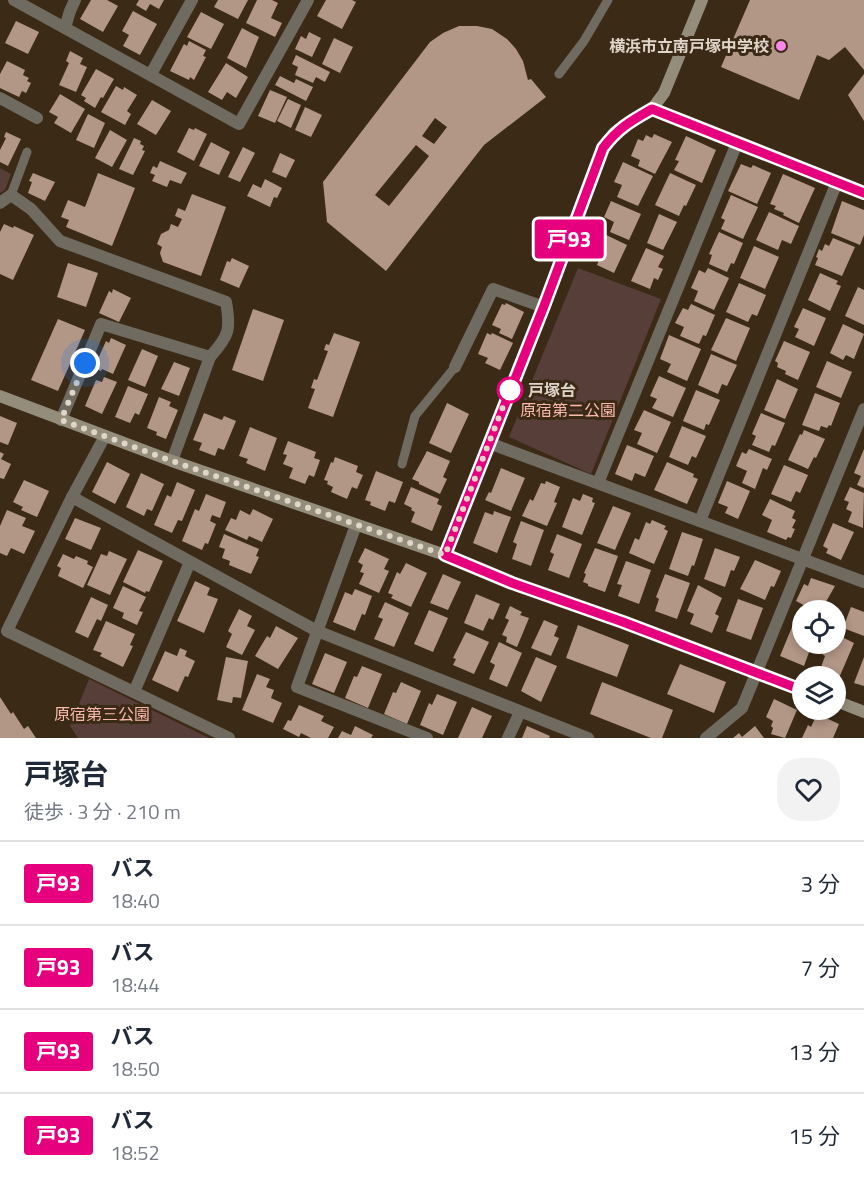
<!DOCTYPE html>
<html lang="ja">
<head>
<meta charset="utf-8">
<style>
  body { margin:0; font-family:"Titillium Web","Noto Sans JP",sans-serif; background:#f2f2f3; color:#1f2937; height:100vh; display:flex; flex-direction:column; font-size:22px; white-space:nowrap }
  * { box-sizing:border-box; margin:0 }
  p { font-size:20px; color:#747a83 }
  .icon { flex:none; width:33px; height:33px; fill:none; stroke:currentColor; stroke-width:2; stroke-linecap:round; stroke-linejoin:round }
  .map { position:relative; height:738px; overflow:hidden }
  .drawer { display:flex; flex-direction:column; background:#fff; flex:1 }
  .drawer>* { flex:none }
  .badge { padding:0 12px; border-radius:4px; font-size:21px; line-height:39px }
  .fabs { position:absolute; left:792px; top:600px; display:grid; gap:12px }
  .fabs a { display:grid; place-items:center; width:54px; height:54px; border-radius:50%; background:#fff; box-shadow:0 3px 9px #0003; font-size:30px }
  .you { position:absolute; width:30px; height:30px; margin:-15px; border:4px solid #fff; border-radius:50%; background:#1a73e8; box-shadow:0 0 0 9px #1a73e833 }
  .map>.badge { position:absolute; translate:-50% -50%; box-shadow:0 0 0 3px #fff }
  .round { display:grid; place-items:center; flex:none; width:63px; height:63px; border-radius:24px; background:#f2f2f3 }
  .headline { display:flex; align-items:center; justify-content:space-between; height:102px; padding:0 24px }
  h1 { font-size:28px; font-weight:700; line-height:45px }
  ul { padding:0; list-style:none }
  li { display:flex; align-items:center; gap:18px; height:84px; padding:0 24px; border-top:2px solid #e0e1e3 }
  li div { flex:1 }
  li b { display:block; font-size:22px }
  li em { font-style:normal }
  li .badge { min-width:66px; font-weight:700; text-align:center }
  .map>svg:first-child { display:block }
  .green { fill:#573e39 }
  .building { fill:#b29686; fill-rule:evenodd }
  .lines { fill:none; stroke-linecap:round; stroke-linejoin:round }
  .lane { stroke:#6f6b60; stroke-width:9 }
  .street { stroke:#6f6b60; stroke-width:12 }
  .secondary { stroke:#948d7b; stroke-width:12 }
  .line-casing { stroke:#fff; stroke-width:14 }
  .line { stroke:#e6007e; stroke-width:9 }
  .walk { stroke:#e0d5c9; stroke-width:6; stroke-dasharray:0 10.8 }
  .poi-dot { fill:#f987e9; stroke:#3b2a16; stroke-width:2 }
  .stop-dot { fill:#fff; stroke:#e6007e; stroke-width:3 }
  .labels { text-anchor:middle; stroke-width:6; stroke-linejoin:round; paint-order:stroke }
  .poi-label { font-size:16px; font-weight:bold; fill:#e0d5c9; stroke:#3b2a16; text-anchor:end }
  .stop-label { font-size:16px; font-weight:bold; fill:#e0d5c9; stroke:#3b2a16; text-anchor:start }
  .park-label { font-size:16px; fill:#fbbaae; stroke:#3b2a16 }
</style>
</head>
<body>
<div class="map">
<svg width="864" height="738" viewBox="0 0 864 738">
  <rect width="100%" height="100%" fill="#3b2a16"/>
  <!-- green -->
  <g class="green">
    <polygon points="0,168 11,174 5,190 0,193"/>
    <polygon points="578,268 661,299 591,474 509,437"/>
    <polygon points="89,679 209,738 78,738 70,726"/>
  </g>
  <!-- building -->
  <g class="building">
    <polygon points="91,0 107,0 118,6 103,32 80,19"/>
    <polygon points="139,0 164,0 159,9 150,4 146,11 136,5"/>
    <polygon points="218,0 248,0 238,19 214,7"/>
    <polygon points="257,0 272,0 278,3 271,18 282,23 275,37 246,23"/>
    <polygon points="326,0 352,0 356,2 342,29 317,16"/>
    <polygon points="750,0 864,0 864,70 845,47 829,60 817,55 799,100 721,67"/>
    <polygon points="133,11 157,24 140,55 123,46 129,35 122,31"/>
    <polygon points="201,12 224,24 211,49 187,37"/>
    <polygon points="16,21 39,32 28,54 5,43"/>
    <path d="M 459,26 L 477,26 L 492,29 L 507,39 L 516,49 L 523,61 L 528,80 L 531,79 L 546,97 L 484,145 L 386,271 L 327,222 L 323,182 L 430,42 L 443,33 ZM 435,118 L 447,127 L 434,144 L 422,136 ZM 416,145 L 429,156 L 389,206 L 375,195 Z"/>
    <polygon points="242,28 259,37 246,68 227,58"/>
    <polygon points="309,32 321,38 312,57 295,49 301,36 306,39"/>
    <polygon points="334,38 353,47 340,73 322,64"/>
    <polygon points="189,41 206,50 203,56 206,57 194,80 190,77 189,80 170,71 184,44 187,46"/>
    <polygon points="70,51 83,58 80,64 87,67 76,92 59,85 69,63 66,61"/>
    <polygon points="296,55 330,72 325,82 316,77 313,83 295,75 298,67 292,64"/>
    <polygon points="7,61 25,70 23,75 29,78 27,81 31,83 26,93 22,91 19,97 0,88 0,74"/>
    <polygon points="226,63 248,77 236,98 227,92 222,100 208,92"/>
    <polygon points="96,69 114,79 103,98 101,97 95,108 84,101 86,98 81,95"/>
    <polygon points="864,74 864,121 848,95"/>
    <polygon points="280,76 294,83 296,79 313,87 306,101 275,85"/>
    <polygon points="116,86 123,90 124,87 137,95 127,111 131,114 125,125 101,112"/>
    <polygon points="270,90 287,97 275,123 258,116"/>
    <polygon points="60,94 85,109 71,133 54,123 58,117 49,112"/>
    <polygon points="288,99 301,105 291,128 277,121"/>
    <polygon points="152,100 171,111 156,135 137,124"/>
    <polygon points="305,107 322,115 311,137 295,130"/>
    <polygon points="88,114 105,123 94,148 76,140"/>
    <polygon points="189,128 194,130 195,128 207,134 194,161 177,152"/>
    <polygon points="110,130 127,140 112,167 95,158"/>
    <polygon points="6,132 21,139 8,166 0,162 0,150 6,138 4,137"/>
    <polygon points="654,134 672,142 655,174 638,166 640,160 631,156 638,139 643,141 646,135 652,138"/>
    <polygon points="686,136 716,150 702,183 674,170 679,161 675,160"/>
    <polygon points="134,138 141,141 140,144 144,146 142,150 145,151 133,175 119,169"/>
    <polygon points="211,142 230,152 219,175 199,166"/>
    <polygon points="243,147 255,153 240,182 228,177"/>
    <polygon points="280,153 295,160 286,178 272,172"/>
    <polygon points="160,161 187,173 181,184 170,180 167,187 152,181 155,175 150,173 153,166 157,168"/>
    <polygon points="623,162 653,176 638,206 617,197 622,185 614,182"/>
    <polygon points="741,164 751,168 753,165 771,173 757,204 728,191"/>
    <polygon points="33,173 55,182 45,201 28,193 32,182 29,181"/>
    <polygon points="98,173 135,188 112,246 66,227 69,220 61,217 68,200 85,207"/>
    <polygon points="670,173 696,185 686,206 684,205 679,216 655,205"/>
    <polygon points="783,174 815,188 799,223 783,215 784,213 774,209 776,206 770,204"/>
    <polygon points="265,179 282,188 277,198 274,197 270,207 247,196 253,184 261,188"/>
    <polygon points="192,194 226,207 201,276 163,262 160,253 162,247 157,244 161,234 169,230 171,224 178,227 182,219 175,216 178,208 185,211"/>
    <polygon points="731,195 758,207 743,239 721,229 725,220 721,218"/>
    <polygon points="611,201 641,214 629,240 610,232 614,222 604,217"/>
    <polygon points="842,201 864,210 864,235 860,245 831,233"/>
    <polygon points="769,212 799,226 791,244 782,240 778,250 756,240"/>
    <polygon points="659,214 677,222 663,250 647,243"/>
    <polygon points="4,224 13,228 14,226 34,235 13,280 0,274 0,232"/>
    <polygon points="598,231 627,245 614,273 597,265 602,253 591,248"/>
    <polygon points="719,232 743,243 734,264 731,263 727,272 709,264 712,255 709,254"/>
    <polygon points="833,238 855,247 842,276 815,265 818,258 816,257 819,249 822,251 825,244 829,246"/>
    <polygon points="754,246 779,257 765,289 740,278"/>
    <polygon points="646,248 664,256 658,267 663,269 658,280 654,278 650,289 631,281"/>
    <polygon points="232,258 249,266 239,288 220,280 227,261 230,262"/>
    <polygon points="68,263 98,273 86,307 57,297"/>
    <polygon points="708,268 729,278 714,310 694,301 698,291 691,288 699,270 705,273"/>
    <polygon points="820,273 838,281 836,284 841,286 830,311 808,300"/>
    <polygon points="739,283 766,295 757,316 752,314 748,322 726,312"/>
    <polygon points="858,287 864,290 864,325 845,316"/>
    <polygon points="113,289 131,298 119,322 99,313 109,291 112,293"/>
    <polygon points="506,303 524,312 512,339 499,333 501,329 492,325 502,304 505,305"/>
    <polygon points="691,304 715,315 706,336 703,335 699,344 680,336 684,327 675,323 683,308 688,310"/>
    <polygon points="803,308 826,318 814,346 795,337 799,329 794,327"/>
    <polygon points="253,309 284,320 263,381 232,370"/>
    <polygon points="726,318 750,328 736,361 711,350"/>
    <polygon points="58,319 85,330 58,391 31,380"/>
    <polygon points="843,324 864,334 854,359 846,355 843,360 830,353"/>
    <polygon points="334,333 360,342 333,417 308,408 315,389 311,388 314,379 317,380 328,351 324,350 326,344 329,345"/>
    <polygon points="487,333 491,335 492,333 513,343 500,370 485,363 488,358 478,354"/>
    <polygon points="669,335 701,349 687,381 667,372 671,364 660,359"/>
    <polygon points="111,338 126,345 113,374 102,369 101,371 94,368 106,341 109,343"/>
    <polygon points="784,341 810,352 798,380 785,374 786,371 777,367 778,363 775,361"/>
    <polygon points="142,349 158,356 145,387 128,380"/>
    <polygon points="711,354 737,365 727,386 722,384 718,394 698,385"/>
    <polygon points="827,361 852,372 841,398 816,387"/>
    <polygon points="174,362 190,368 179,396 161,389"/>
    <polygon points="659,376 686,388 673,417 652,408 657,399 650,396"/>
    <polygon points="104,377 117,382 102,414 85,406 96,380 102,382"/>
    <polygon points="777,379 798,389 785,419 764,410"/>
    <polygon points="128,386 148,394 139,415 135,413 130,423 115,417"/>
    <polygon points="696,390 720,400 709,425 706,424 704,430 683,421"/>
    <polygon points="815,393 840,403 831,426 829,425 827,428 821,426 819,431 802,425"/>
    <polygon points="159,397 171,402 169,406 178,410 166,439 156,435 157,432 147,428"/>
    <polygon points="447,403 469,414 451,453 429,443"/>
    <polygon points="644,410 671,422 657,453 637,444 642,433 634,430"/>
    <polygon points="204,413 222,420 224,416 236,421 224,450 218,448 215,456 199,450 202,443 193,440"/>
    <polygon points="761,413 785,423 775,446 772,445 769,452 752,445 756,436 752,434"/>
    <polygon points="0,416 17,423 8,445 0,442"/>
    <polygon points="682,426 706,436 696,458 692,456 688,465 669,457"/>
    <polygon points="250,427 277,438 265,471 246,463 248,459 239,456"/>
    <polygon points="804,430 825,439 816,458 814,457 808,469 788,460 800,434 802,435"/>
    <polygon points="288,441 316,452 314,458 320,460 314,477 309,475 305,484 289,478 293,468 283,464 287,455 283,454"/>
    <polygon points="627,445 654,456 645,477 635,473 632,481 615,474"/>
    <polygon points="749,449 772,459 767,470 763,468 755,489 742,483 747,471 736,466 742,452 746,454"/>
    <polygon points="864,449 864,488 857,485 861,476 854,473"/>
    <polygon points="427,451 450,461 443,477 447,479 440,494 419,484 419,482 412,479"/>
    <polygon points="0,452 4,454 1,459 11,464 4,479 0,478"/>
    <polygon points="335,457 358,466 356,472 363,475 357,489 352,487 347,499 331,492 333,487 327,484 328,481 324,480 331,462 333,463"/>
    <polygon points="107,462 130,474 115,504 92,492"/>
    <polygon points="667,462 694,474 693,477 698,479 687,504 654,490"/>
    <polygon points="784,465 808,475 800,493 796,491 791,502 771,494"/>
    <polygon points="501,468 525,478 511,511 485,500 489,492 491,493"/>
    <polygon points="376,471 403,482 395,503 389,501 385,511 370,505 371,502 365,500"/>
    <polygon points="141,473 164,484 152,511 147,509 144,516 126,507"/>
    <polygon points="24,480 49,491 37,517 21,510 23,507 13,502"/>
    <polygon points="546,481 560,487 554,502 557,503 547,526 522,516 530,499 533,501 541,483 545,484"/>
    <polygon points="727,481 750,491 738,519 725,513 728,507 718,503"/>
    <polygon points="177,482 195,490 182,521 178,520 172,533 154,525 167,495 171,497"/>
    <polygon points="411,487 439,499 437,504 442,506 432,531 411,522 415,512 411,510 412,508 404,504"/>
    <polygon points="850,487 864,493 863,528 848,522 852,512 846,509 849,502 844,500"/>
    <polygon points="206,494 226,502 220,518 212,515 210,521 216,524 208,544 205,543 202,550 182,541 195,509 199,511"/>
    <polygon points="583,494 593,498 592,502 595,503 582,535 562,527 573,498 580,501"/>
    <polygon points="770,499 795,511 792,518 796,520 792,528 795,529 791,538 788,537 786,540 767,532 772,520 762,515"/>
    <polygon points="613,506 631,513 615,550 597,543"/>
    <polygon points="253,509 273,519 262,542 249,536 247,540 225,530 231,518 236,520 240,510 250,515"/>
    <polygon points="7,510 26,518 22,526 35,531 24,554 11,548 7,556 0,553 0,526"/>
    <polygon points="494,511 511,517 497,553 473,543 485,512 493,515"/>
    <polygon points="75,518 101,528 91,550 65,539"/>
    <polygon points="652,520 666,526 664,529 668,531 654,564 629,553 635,538 639,540 646,522 650,524"/>
    <polygon points="521,521 544,530 531,566 512,559 517,544 513,542"/>
    <polygon points="833,523 854,532 841,560 826,553 828,549 823,546"/>
    <polygon points="682,532 703,539 694,566 692,565 688,576 669,569"/>
    <polygon points="224,534 259,549 256,556 259,557 251,574 229,565 230,561 222,558 225,549 219,547"/>
    <polygon points="557,534 582,544 569,578 548,570 554,554 550,552"/>
    <polygon points="365,548 389,559 384,569 389,571 379,593 359,584 364,573 360,572 363,565 358,562"/>
    <polygon points="595,548 618,556 605,592 588,586 588,584 583,582 586,574 584,573"/>
    <polygon points="715,548 740,557 734,571 731,570 725,587 704,579"/>
    <polygon points="138,550 163,561 149,592 146,591 145,593 123,582"/>
    <polygon points="109,551 127,559 110,595 87,585 101,554 107,556"/>
    <polygon points="63,554 74,559 76,556 88,561 87,564 93,567 83,588 58,576 61,568 57,566"/>
    <polygon points="755,560 781,571 774,587 771,586 765,600 740,589"/>
    <polygon points="626,561 651,570 639,604 618,596 622,585 617,584"/>
    <polygon points="406,563 427,573 411,607 391,598 393,595 388,593 397,572 400,574"/>
    <polygon points="443,574 461,582 448,610 430,603"/>
    <polygon points="665,574 690,583 677,619 655,611 659,599 656,597"/>
    <polygon points="811,578 835,586 823,607 813,610 796,601 804,584 808,586"/>
    <polygon points="195,581 210,588 207,595 218,599 204,633 177,621"/>
    <polygon points="698,585 722,598 715,614 719,616 712,633 690,624 694,614 687,611"/>
    <polygon points="123,586 146,597 139,611 143,612 137,625 122,618 124,613 113,608"/>
    <polygon points="355,589 372,596 365,615 362,614 355,631 333,622 345,592 352,595"/>
    <polygon points="476,594 500,604 493,620 489,618 483,631 464,623"/>
    <polygon points="91,597 108,605 101,621 97,619 88,638 75,632"/>
    <polygon points="738,599 763,608 751,640 726,631"/>
    <polygon points="385,602 409,613 394,647 374,639 383,619 378,617"/>
    <polygon points="510,606 522,612 520,615 529,618 517,647 506,642 507,637 502,635 509,620 505,618"/>
    <polygon points="851,607 864,612 864,636 843,628"/>
    <polygon points="239,609 252,616 247,626 255,630 242,655 226,647 232,634 228,631"/>
    <polygon points="429,610 448,618 433,652 414,644"/>
    <polygon points="544,620 558,626 554,636 559,638 551,656 531,648"/>
    <polygon points="106,621 135,634 130,645 133,646 123,667 100,656 102,653 93,650"/>
    <polygon points="801,624 802,625 802,644 812,644 804,666 780,656 792,627"/>
    <polygon points="578,625 629,645 617,677 566,658"/>
    <polygon points="276,626 298,638 278,669 255,656 267,636 270,638"/>
    <polygon points="466,632 489,642 474,674 453,665 456,659 453,658"/>
    <polygon points="836,634 854,643 839,678 820,670 825,656 822,654 826,644 836,644"/>
    <polygon points="499,642 522,653 507,687 489,679 495,665 490,662"/>
    <polygon points="180,648 187,651 185,656 195,661 188,677 185,676 178,692 152,680 165,651 177,656"/>
    <polygon points="325,653 347,662 334,693 312,684"/>
    <polygon points="226,657 248,661 241,698 233,697 232,703 217,700"/>
    <polygon points="536,657 557,666 541,702 521,691"/>
    <polygon points="864,657 864,686 854,683"/>
    <polygon points="680,664 726,682 714,713 667,694"/>
    <polygon points="362,666 382,674 368,708 345,698 354,676 357,677"/>
    <polygon points="257,674 270,679 266,687 274,690 271,698 282,703 273,723 242,710"/>
    <polygon points="401,682 421,691 407,724 384,714 393,692 396,693"/>
    <polygon points="602,682 673,710 662,738 651,738 590,714"/>
    <polygon points="437,694 457,702 443,735 420,725 429,703 432,705"/>
    <polygon points="0,697 11,714 13,712 24,729 28,726 36,738 0,738"/>
    <polygon points="774,699 797,710 785,738 771,734 773,728 771,726 773,721 766,717"/>
    <polygon points="299,705 324,716 321,721 334,727 328,738 311,738 301,733 299,737 283,729 288,720 291,721"/>
    <polygon points="472,707 492,716 482,738 458,738"/>
    <polygon points="817,714 839,724 833,738 802,738 808,725 811,727"/>
    <polygon points="355,726 373,735 371,738 338,738 342,731 351,735"/>
    <polygon points="527,726 550,736 549,738 522,738"/>
    <polygon points="755,726 764,738 733,738 739,733 742,737"/>
  </g>
  <g class="lines">
    <!-- lane -->
    <g class="lane">
      <polyline points="559,74 584,41 608,0"/>
      <polyline points="11,195 27,152"/>
      <polyline points="402,464 415,416 455,367"/>
    </g>
    <!-- street -->
    <g class="street">
      <polyline points="14,0 239,124 308,0"/>
      <polyline points="65,28 70,11 75,0"/>
      <polyline points="151,74 192,0"/>
      <polyline points="0,98 37,118"/>
      <polyline points="652,109 864,193"/>
      <path d="M 0,203 L 11,195 L 31,209 L 60,241 L 226,302 C 231,330 229,336 210,357 L 172,461"/>
      <polyline points="455,367 493,289 544,307"/>
      <polyline points="61,420 101,324 210,357"/>
      <polyline points="105,436 72,497 7,631 229,738"/>
      <polyline points="489,443 864,582"/>
      <polyline points="598,483 737,143"/>
      <polyline points="72,497 317,631 588,738"/>
      <polyline points="700,521 837,182"/>
      <polyline points="356,525 297,687 427,738"/>
      <polyline points="134,692 190,562"/>
      <polyline points="508,738 520,712"/>
      <polyline points="706,738 742,708 864,409"/>
    </g>
    <!-- secondary -->
    <g class="secondary">
      <polyline points="0,396 172,461 445,555 512,583 623,622 802,690"/>
      <polyline points="445,555 544,307 603,148 614,133 631,121 652,109 664,93 702,0"/>
      <polyline points="836,701 864,712"/>
    </g>
  </g>
  <g class="lines">
    <defs>
      <path id="line" d="M 802,690 L 623,622 L 512,583 L 445,555 L 544,306 L 603,148 C 618,128 631,121 652,109 L 864,193"/>
    </defs>
    <!-- line casing -->
    <use href="#line" class="line-casing"/>
    <!-- line -->
    <use href="#line" class="line"/>
    <!-- walk -->
    <polyline class="walk" points="85,363 61,420 172,461 445,555 512,384 510,390"/>
  </g>
  <!-- markers -->
  <circle class="poi-dot" cx="781" cy="46" r="6"/>
  <circle class="stop-dot" cx="510" cy="390" r="12"/>
  <g class="labels">
    <!-- poi labels -->
    <g class="poi-label">
      <text x="769" y="52">横浜市立南戸塚中学校</text>
    </g>
    <!-- stop labels -->
    <g class="stop-label">
      <text x="528" y="396">戸塚台</text>
    </g>
    <!-- park labels -->
    <g class="park-label">
      <text x="568" y="416">原宿第二公園</text>
      <text x="102" y="720">原宿第三公園</text>
    </g>
  </g>
</svg>
<div class="fabs">
<a><svg class="icon" aria-label="locate" viewBox="0 0 24 24"><circle cx="12" cy="12" r="6"/><path d="M12 2v4M12 18v4M2 12h4M18 12h4"/></svg></a>
<a><svg class="icon" aria-label="layers" viewBox="0 0 24 24"><path d="M12 4l9 5-9 5-9-5zM3 14l9 5 9-5"/></svg></a>
</div>
<div class="you" style="left:85px;top:363px"></div>
<b class="badge" style="left:569px;top:239px;background:#e6007e;color:#fff">戸93</b>
</div>
<section class="drawer">
<div class="headline"><div><h1>戸塚台</h1><p>徒歩 · 3 分 · 210 m</p></div><a class="round"><svg class="icon" aria-label="heart" viewBox="0 0 24 24"><path d="M12 20l-8-8c-3-5 5-10 8-4 3-6 11-1 8 4z"/></svg></a></div>
<ul>
<li><span class="badge" style="background:#e6007e;color:#fff">戸93</span><div><b>バス</b><p>18:40</p></div><em>3 分</em></li>
<li><span class="badge" style="background:#e6007e;color:#fff">戸93</span><div><b>バス</b><p>18:44</p></div><em>7 分</em></li>
<li><span class="badge" style="background:#e6007e;color:#fff">戸93</span><div><b>バス</b><p>18:50</p></div><em>13 分</em></li>
<li><span class="badge" style="background:#e6007e;color:#fff">戸93</span><div><b>バス</b><p>18:52</p></div><em>15 分</em></li>
</ul>
</section>
</body>
</html>
